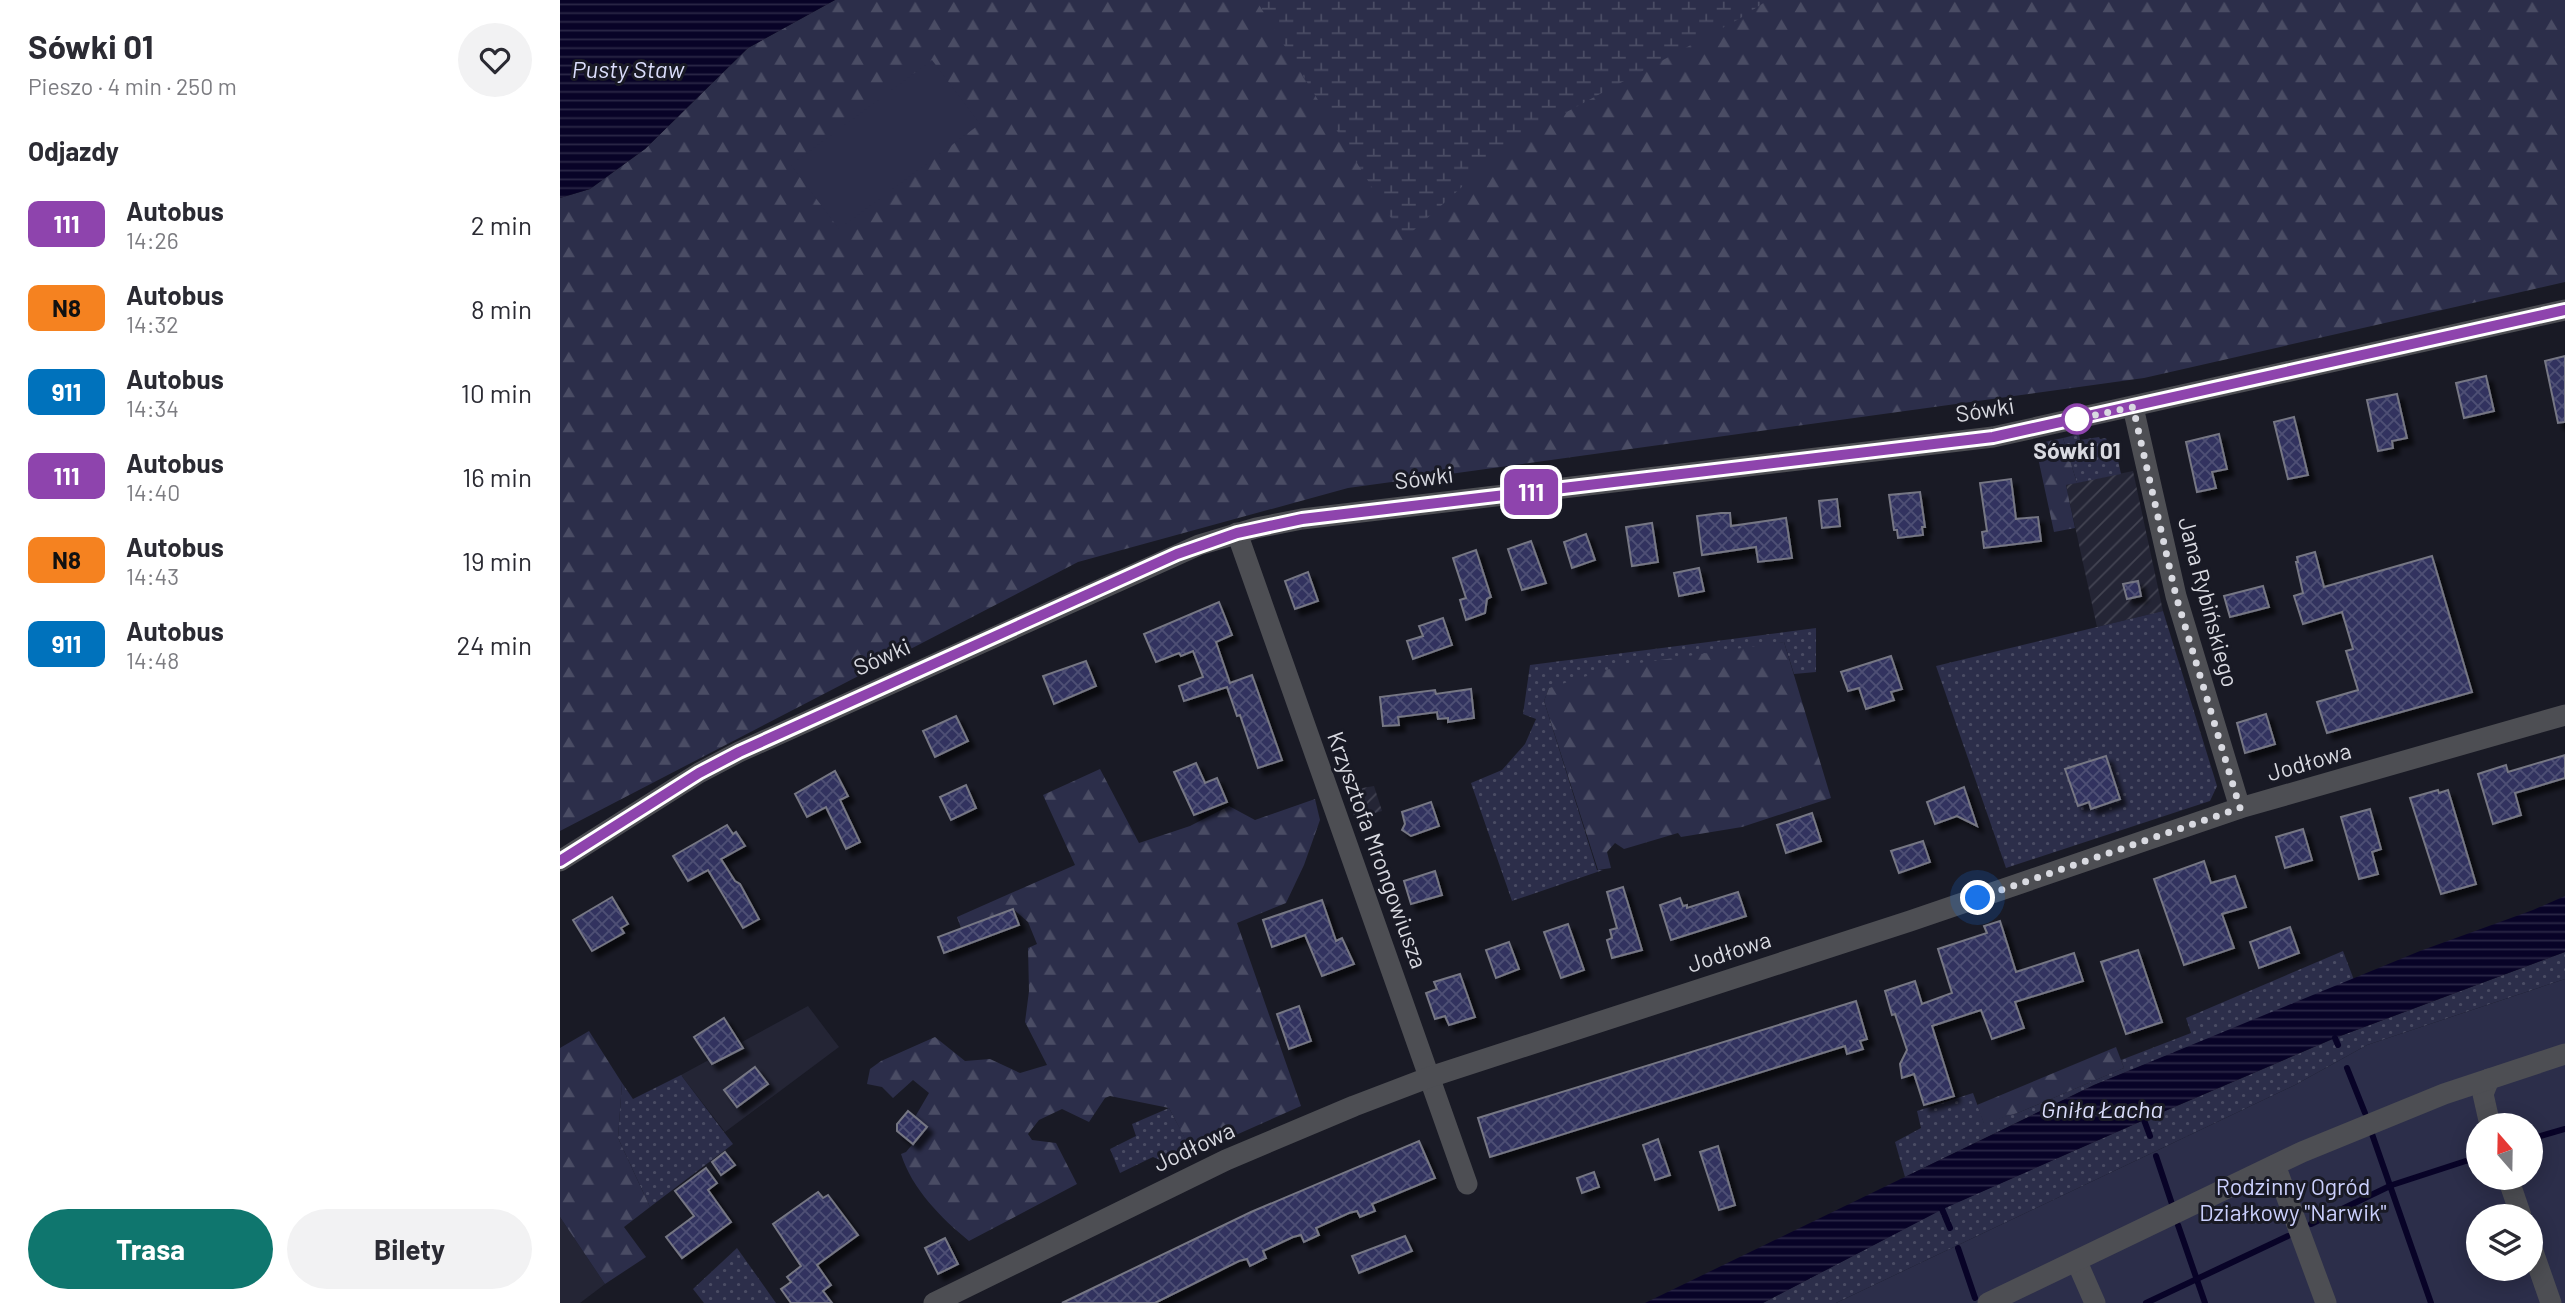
<!DOCTYPE html>
<html lang="pl">
<head>
<meta charset="utf-8">
<style>
  body { margin:0; font-family:Barlow,sans-serif; background:#f2f2f3; color:#2b2b33; height:100vh; display:flex; flex-direction:column; font-size:26px; white-space:nowrap }
  * { box-sizing:border-box; margin:0 }
  p { font-size:23px; color:#7c7c81 }
  .icon { flex:none; width:38px; height:38px; fill:none; stroke:currentColor; stroke-width:2; stroke-linecap:round; stroke-linejoin:round }
  .map { position:relative; flex:1; overflow:hidden }
  .drawer { display:flex; flex-direction:column; background:#fff; width:560px }
  .drawer>* { flex:none }
  .badge { padding:0 14px; border-radius:10px; font-size:24px; line-height:46px }
  .needle { width:46px; rotate:340deg }
  .fabs { position:absolute; left:1906px; top:1113px; display:grid; gap:14px }
  .fabs a { display:grid; place-items:center; width:77px; height:77px; border-radius:50%; background:#fff; box-shadow:0 4px 18px #0003; font-size:35px }
  .you { position:absolute; width:35px; height:35px; margin:-18px; border:5px solid #fff; border-radius:50%; background:#1a73e8; box-shadow:0 0 0 10px #1a73e833 }
  .map>.badge { position:absolute; translate:-50% -50%; box-shadow:0 0 0 4px #fff }
  h2 { padding:0 28px; font-size:26px; line-height:63px }
  .round { display:grid; place-items:center; flex:none; width:74px; height:74px; border-radius:37px; background:#f2f2f3 }
  .head { display:flex; align-items:center; justify-content:space-between; height:119px; padding:0 28px }
  h1 { font-size:33px; font-weight:700; line-height:52px }
  .action { display:flex; gap:14px; margin-top:auto; padding:14px 28px }
  .action a { flex:1; height:80px; border-radius:42px; background:#0f766e; color:#fff; font-size:28px; font-weight:700; line-height:80px; text-align:center }
  .action a+a { background:#f2f2f3; color:#2b2b33 }
  ul { padding:0; list-style:none }
  li { display:flex; align-items:center; gap:21px; height:84px; padding:0 28px }
  li div { flex:1 }
  li b { display:block; font-size:26px }
  li em { font-style:normal }
  li .badge { min-width:77px; font-weight:700; text-align:center }
  main { display:flex; flex:1; min-height:0 }
  .map>svg:first-child { display:block }
  .built { fill:#242535 }
  .industrial { fill:url(#industrial-furrows) }
  .grass { fill:url(#grass-dots) }
  .forest { fill:url(#forest-firs) }
  .wetland { fill:url(#wetland-marsh) }
  .garden { fill:#2c2e4a; fill-rule:evenodd }
  .water { fill:url(#water-rules) }
  .lines { fill:none; stroke-linecap:round; stroke-linejoin:round }
  .stream { stroke:#080327; stroke-width:6 }
  .building { fill:url(#building-cross-hatch); stroke:#767784; stroke-width:2; filter:url(#shadow) }
  .minor { stroke:#4d4e53; stroke-width:21 }
  .line-casing { stroke:#fff; stroke-width:16 }
  .line { stroke:#8e44ad; stroke-width:10 }
  .walk { stroke:#d9dae1; stroke-width:7; stroke-dasharray:0 12.6 }
  .stop-dot { fill:#fff; stroke:#8e44ad; stroke-width:3.5 }
  .labels { text-anchor:middle; stroke-width:6; stroke-linejoin:round; paint-order:stroke }
  .street-label { font-size:23px; fill:#d9dae1; stroke:#191a25 }
  .stop-label { font-size:23px; font-weight:bold; fill:#d9dae1; stroke:#191a25 }
  .park-label { font-size:23px; fill:#cbd0fd; stroke:#191a25 }
  .water-label { font-size:24px; font-style:italic; fill:#daddfb; stroke:#191a25 }
</style>
</head>
<body>
<main>
<section class="drawer">
<div class="head"><div><h1>Sówki 01</h1><p>Pieszo · 4 min · 250 m</p></div><a class="round"><svg class="icon" aria-label="heart" viewBox="0 0 24 24"><path d="M12 20l-8-8c-3-5 5-10 8-4 3-6 11-1 8 4z"/></svg></a></div>
<h2>Odjazdy</h2>
<ul>
<li><span class="badge" style="background:#8e44ad;color:#fff">111</span><div><b>Autobus</b><p>14:26</p></div><em>2 min</em></li>
<li><span class="badge" style="background:#f58220;color:#111">N8</span><div><b>Autobus</b><p>14:32</p></div><em>8 min</em></li>
<li><span class="badge" style="background:#0072bc;color:#fff">911</span><div><b>Autobus</b><p>14:34</p></div><em>10 min</em></li>
<li><span class="badge" style="background:#8e44ad;color:#fff">111</span><div><b>Autobus</b><p>14:40</p></div><em>16 min</em></li>
<li><span class="badge" style="background:#f58220;color:#111">N8</span><div><b>Autobus</b><p>14:43</p></div><em>19 min</em></li>
<li><span class="badge" style="background:#0072bc;color:#fff">911</span><div><b>Autobus</b><p>14:48</p></div><em>24 min</em></li>
</ul>
<div class="action"><a>Trasa</a><a>Bilety</a></div>
</section>
<div class="map">
<svg width="2005" height="1303" viewBox="0 0 2005 1303">
  <defs>
    <pattern id="industrial-furrows" width="10" height="10" patternUnits="userSpaceOnUse" patternTransform="scale(1.75)"><rect width="10" height="10" fill="#242535"/><path d="M-1 1l2-2M0 10L10 0M9 11l2-2" fill="none" stroke="#434452"/></pattern>
    <pattern id="grass-dots" width="8" height="8" patternUnits="userSpaceOnUse" patternTransform="scale(1.75)"><rect width="8" height="8" fill="#2c2e4a"/><path d="M2 2h.1M6 6h.1" fill="none" stroke="#4a4c64" stroke-width="1.8" stroke-linecap="round"/></pattern>
    <pattern id="forest-firs" width="22" height="20" patternUnits="userSpaceOnUse" patternTransform="scale(1.75)"><rect width="22" height="20" fill="#2c2e4a"/><path d="M5 1l3.5 6h-7zM16 11l3.5 6h-7z" fill="#4a4c64"/></pattern>
    <pattern id="wetland-marsh" width="20" height="14" patternUnits="userSpaceOnUse" patternTransform="scale(1.75)"><rect width="20" height="14" fill="#2c2e4a"/><path d="M1 5h8M5 5V1M11 12h8M15 12V8" fill="none" stroke="#4a4c64"/></pattern>
    <pattern id="water-rules" width="6" height="5" patternUnits="userSpaceOnUse" patternTransform="scale(1.75)"><rect width="6" height="5" fill="#080327"/><path d="M0 2.5h6" fill="none" stroke="#2b2746"/></pattern>
    <pattern id="building-cross-hatch" width="8" height="8" patternUnits="userSpaceOnUse" patternTransform="scale(1.75)"><rect width="8" height="8" fill="#32335e"/><path d="M0 0l8 8M0 8l8-8" fill="none" stroke="#4f5075"/></pattern>
    <filter id="shadow"><feDropShadow dx="6" dy="6" stdDeviation="2" flood-color="#0009"/></filter>
  </defs>
  <rect width="100%" height="100%" fill="#191a25"/>
  <!-- built -->
  <g class="built">
    <polygon points="248,1006 279,1047 165,1132 121,1075"/>
    <polygon points="0,1217 45,1284 20,1303 0,1303"/>
  </g>
  <!-- industrial -->
  <g class="industrial">
    <polygon points="1573,471 1603,611 1537,627 1506,485"/>
    <polygon points="814,786 822,811 795,819 785,791"/>
  </g>
  <!-- grass -->
  <g class="grass">
    <polygon points="1519,434 1520,440 1539,437 1540,439 1546,438 1553,460 1558,460 1561,474 1517,483 1503,438"/>
    <polygon points="1603,611 1657,786 1650,801 1446,868 1376,666"/>
    <polygon points="1256,628 1256,672 1234,674 1224,642 989,688 984,701 1037,870 1043,870 952,901 911,783 942,770 965,744 976,719 963,714 970,665"/>
    <polygon points="1783,951 1794,980 1534,1085 1345,1177 1335,1142 1361,1128 1357,1111 1413,1093 1424,1123 1460,1112 1559,1070 1564,1068 1561,1060 1631,1033 1626,1018"/>
    <polygon points="2005,952 2005,979 1807,1045 1735,1085 1276,1303 1203,1303 1382,1209 1584,1120 1775,1038"/>
    <polygon points="121,1075 173,1144 90,1207 58,1138 62,1083 73,1099"/>
    <polygon points="609,1108 632,1151 607,1163 593,1157 560,1173 550,1149 576,1136 572,1124"/>
    <polygon points="177,1248 216,1303 144,1303 133,1289"/>
  </g>
  <!-- forest -->
  <g class="forest">
    <polygon points="275,0 2005,0 2005,282 1584,378 788,488 518,562 0,831 0,198 30,189 85,149 188,48"/>
    <polygon points="1503,438 1517,483 1506,485 1515,528 1494,532 1475,444"/>
    <polygon points="1224,642 1271,798 1182,827 1121,837 1118,833 1064,849 1055,843 1047,852 1051,868 1038,870 984,701 989,688 1059,666"/>
    <path d="M 540,769 L 579,843 L 630,826 L 669,806 L 695,820 L 755,799 L 760,820 L 744,865 L 726,903 L 677,923 L 741,1106 L 633,1154 L 609,1108 L 550,1096 L 545,1098 L 529,1122 L 502,1109 L 479,1120 L 468,1134 L 472,1140 L 496,1143 L 517,1184 L 409,1241 C 381,1218 352,1189 341,1154 L 346,1152 L 367,1127 L 355,1117 L 369,1093 L 353,1080 L 333,1098 L 322,1087 L 307,1084 L 310,1069 L 321,1061 L 375,1037 L 405,1061 L 430,1059 L 460,1073 L 487,1065 L 465,1022 L 469,991 L 468,948 L 477,944 L 468,922 L 453,909 L 401,928 L 397,917 L 515,865 L 483,795 Z"/>
    <polygon points="29,1031 62,1083 58,1138 90,1207 64,1227 86,1257 45,1284 0,1217 0,1048"/>
    <polygon points="1556,1047 1564,1068 1460,1112 1424,1124 1417,1105"/>
  </g>
  <!-- wetland -->
  <polygon class="wetland" points="696,0 1208,0 1179,19 953,141 844,239"/>
  <!-- garden -->
  <g class="garden">
    <polygon points="372,60 420,124 279,229 231,165"/>
    <path d="M 2005,979 L 2005,1303 L 1276,1303 L 1735,1085 L 1807,1045 ZM 1918,1125 L 1970,1125 L 1970,1178 L 1918,1178 ZM 1918,1216 L 1970,1216 L 1970,1269 L 1918,1269 Z"/>
  </g>
  <!-- water -->
  <g class="water">
    <polygon points="0,0 275,0 188,48 85,149 30,189 0,198"/>
    <polygon points="2005,896 2005,952 1775,1038 1584,1120 1383,1209 1203,1303 1085,1303 1534,1085 1860,951 1973,910"/>
  </g>
  <g class="lines">
    <!-- stream -->
    <g class="stream">
      <polyline points="1775,1038 1778,1045"/>
      <polyline points="1787,1068 1805,1113"/>
      <polyline points="1584,1120 1590,1136"/>
      <polyline points="1812,1134 1871,1303"/>
      <polyline points="1970,1139 2005,1129"/>
      <polyline points="1596,1156 1612,1204"/>
      <polyline points="1382,1209 1390,1228"/>
      <polyline points="1751,1224 1832,1185 1918,1157"/>
      <polyline points="1618,1225 1645,1303"/>
      <polyline points="1398,1248 1415,1298"/>
      <polyline points="1586,1303 1728,1236"/>
    </g>
  </g>
  <!-- building -->
  <g class="building">
    <polygon points="2005,356 2005,422 1998,423 1985,361"/>
    <polygon points="1926,376 1934,411 1904,418 1896,383"/>
    <polygon points="1837,394 1847,438 1832,441 1833,448 1818,451 1807,400"/>
    <polygon points="1734,417 1748,475 1728,479 1714,422"/>
    <polygon points="1659,434 1667,469 1652,472 1656,488 1637,492 1626,442"/>
    <polygon points="1451,479 1456,519 1478,517 1481,541 1424,548 1422,532 1427,531 1420,483"/>
    <polygon points="1360,492 1365,527 1362,527 1363,535 1338,538 1337,530 1334,530 1329,495"/>
    <polygon points="1277,499 1280,526 1262,528 1259,501"/>
    <polygon points="1161,513 1170,513 1171,526 1226,518 1232,558 1198,562 1196,547 1142,555 1137,516"/>
    <polygon points="1092,523 1098,562 1072,566 1066,527"/>
    <polygon points="1026,534 1035,560 1012,568 1004,542"/>
    <polygon points="971,541 986,583 962,590 948,549"/>
    <polygon points="916,550 931,597 927,599 925,613 906,620 900,600 906,598 893,558"/>
    <polygon points="1755,552 1764,587 1872,556 1912,692 1767,733 1757,702 1798,690 1786,651 1793,649 1782,612 1743,624 1734,596 1743,593 1736,562 1738,562 1737,557"/>
    <polygon points="1139,568 1144,591 1119,596 1114,573"/>
    <polygon points="748,572 758,601 735,609 725,581"/>
    <polygon points="1578,581 1581,596 1567,599 1563,584"/>
    <polygon points="1703,586 1709,607 1670,617 1664,596"/>
    <polygon points="659,602 672,635 656,642 670,683 692,675 722,760 698,768 680,715 677,716 667,687 624,701 619,686 643,677 633,651 621,656 619,653 596,662 584,634"/>
    <polygon points="883,618 892,645 853,659 847,641 863,636 859,626"/>
    <polygon points="1331,656 1342,689 1331,692 1334,700 1306,709 1299,688 1288,691 1281,672"/>
    <polygon points="526,661 536,686 494,704 483,676"/>
    <polygon points="911,689 914,718 888,722 888,718 878,719 877,712 838,717 839,725 823,726 820,697 875,690 876,694"/>
    <polygon points="1706,714 1715,744 1685,753 1677,723"/>
    <polygon points="396,716 408,741 375,757 363,731"/>
    <polygon points="2005,755 2005,778 1955,793 1961,815 1933,824 1918,774 1946,765 1948,772"/>
    <polygon points="1546,756 1560,799 1531,809 1529,802 1518,806 1505,769"/>
    <polygon points="636,763 645,783 657,778 667,802 634,815 614,772"/>
    <polygon points="275,771 288,796 280,800 300,842 286,849 266,807 247,817 235,794"/>
    <polygon points="406,785 416,808 391,820 380,797"/>
    <polygon points="1404,787 1417,826 1397,816 1375,824 1367,802"/>
    <polygon points="1878,790 1879,793 1888,790 1916,884 1881,894 1850,798"/>
    <polygon points="871,802 879,826 851,836 842,830 845,824 842,812"/>
    <polygon points="1810,809 1821,849 1812,852 1818,874 1799,879 1781,817"/>
    <polygon points="1252,813 1261,841 1226,853 1217,825"/>
    <polygon points="167,825 173,834 176,832 185,846 161,859 175,881 180,884 199,919 183,928 148,870 128,881 113,856"/>
    <polygon points="1743,829 1752,860 1725,868 1716,837"/>
    <polygon points="1363,841 1370,862 1339,873 1331,851"/>
    <polygon points="1644,861 1651,883 1675,876 1686,907 1662,914 1674,948 1624,965 1594,879"/>
    <polygon points="875,871 882,895 851,904 844,881"/>
    <polygon points="1063,887 1082,950 1052,958 1047,940 1052,938 1050,930 1057,928 1047,892"/>
    <polygon points="1178,892 1186,916 1111,940 1100,905 1120,898 1123,906 1127,905 1127,908"/>
    <polygon points="52,897 68,924 61,928 64,933 32,951 13,920"/>
    <polygon points="762,900 776,941 782,938 794,964 762,976 745,935 712,947 703,920"/>
    <polygon points="453,909 459,925 384,953 378,937"/>
    <polygon points="1440,921 1456,972 1514,953 1523,981 1455,1002 1464,1028 1432,1039 1421,1010 1372,1026 1394,1096 1364,1105 1354,1074 1342,1078 1340,1064 1347,1050 1335,1014 1332,1015 1325,991 1355,981 1362,1004 1392,993 1378,949 1427,933 1424,926"/>
    <polygon points="1008,924 1024,970 1001,978 984,932"/>
    <polygon points="1730,927 1739,953 1699,968 1690,942"/>
    <polygon points="949,942 959,969 936,978 926,950"/>
    <polygon points="1578,950 1602,1022 1566,1034 1541,962"/>
    <polygon points="900,974 915,1017 889,1025 885,1016 875,1019 866,993 877,989 874,982"/>
    <polygon points="1296,1001 1307,1039 1300,1041 1303,1049 1287,1054 1285,1046 930,1157 918,1118"/>
    <polygon points="739,1006 751,1041 729,1049 717,1014"/>
    <polygon points="164,1018 183,1048 152,1064 134,1037"/>
    <polygon points="195,1067 208,1084 177,1107 164,1090"/>
    <polygon points="348,1111 367,1127 353,1144 337,1131 337,1124"/>
    <polygon points="1098,1139 1110,1175 1095,1180 1083,1145"/>
    <polygon points="859,1141 875,1178 812,1204 815,1211 800,1217 797,1211 789,1213 756,1228 759,1235 744,1242 741,1235 733,1237 703,1251 706,1258 690,1266 687,1259 679,1261 595,1303 502,1303 691,1212"/>
    <polygon points="1158,1146 1175,1205 1159,1210 1140,1152"/>
    <polygon points="165,1152 175,1165 161,1175 152,1162"/>
    <polygon points="146,1168 157,1183 148,1190 171,1222 122,1258 106,1237 134,1216 115,1191"/>
    <polygon points="1034,1172 1039,1187 1022,1193 1017,1178"/>
    <polygon points="258,1192 263,1198 268,1195 298,1235 257,1265 271,1285 263,1291 272,1303 231,1303 221,1289 231,1282 227,1277 241,1266 213,1224"/>
    <polygon points="845,1236 852,1251 799,1273 792,1256"/>
    <polygon points="385,1238 398,1264 378,1274 365,1248"/>
  </g>
  <g class="lines">
    <!-- minor -->
    <g class="minor">
      <polyline points="1573,407 1616,596 1680,808"/>
      <polyline points="677,533 907,1184"/>
      <polyline points="0,861 139,773 179,752 639,545 696,528 742,519 1433,437 2005,310"/>
      <polyline points="1929,1079 1923,1094 1930,1125"/>
      <polyline points="1715,1165 1766,1303"/>
      <polyline points="1948,1178 1961,1216"/>
      <polyline points="1970,1243 1991,1303"/>
      <polyline points="1517,1262 1535,1303"/>
      <polyline points="374,1303 666,1160 794,1106 870,1077 1350,921 1680,808 2005,715"/>
      <polyline points="1428,1303 1742,1152 1884,1094 2005,1054"/>
    </g>
  </g>
  <g class="lines">
    <defs>
      <polyline id="line" points="0,861 139,773 179,752 617,554 677,533 742,519 1433,437 2005,310"/>
    </defs>
    <!-- line casing -->
    <use href="#line" class="line-casing"/>
    <!-- line -->
    <use href="#line" class="line"/>
    <!-- walk -->
    <polyline class="walk" points="1418,898 1680,808 1616,596 1573,407 1517,419"/>
  </g>
  <!-- markers -->
  <circle class="stop-dot" cx="1517" cy="419" r="14"/>
  <g class="labels">
    <!-- street labels -->
    <g class="street-label">
      <text transform="translate(1425 410) rotate(-9)" y="8">Sówki</text>
      <text transform="translate(864 478) rotate(-7)" y="8">Sówki</text>
      <text transform="translate(1648 602) rotate(75)" y="8">Jana Rybińskiego</text>
      <text transform="translate(322 657) rotate(-24)" y="8">Sówki</text>
      <text transform="translate(1749 762) rotate(-16)" y="8">Jodłowa</text>
      <text transform="translate(817 850) rotate(70)" y="8">Krzysztofa Mrongowiusza</text>
      <text transform="translate(1169 952) rotate(-18)" y="8">Jodłowa</text>
      <text transform="translate(634 1147) rotate(-25)" y="8">Jodłowa</text>
    </g>
    <!-- stop labels -->
    <g class="stop-label">
      <text x="1517" y="459">Sówki 01</text>
    </g>
    <!-- park labels -->
    <g class="park-label">
      <text x="1733" y="1195">Rodzinny Ogród<tspan x="1733" dy="26">Działkowy "Narwik"</tspan></text>
    </g>
    <!-- water labels -->
    <g class="water-label">
      <text x="68" y="78">Pusty Staw</text>
      <text x="1542" y="1118">Gniła Łacha</text>
    </g>
  </g>
</svg>
<div class="fabs">
<a><svg class="needle" viewBox="-14 -14 28 28"><path d="M0-13l5 13h-10z" fill="#e53935"/><path d="M0 13l5-13h-10z" fill="#7c7c81"/></svg></a>
<a><svg class="icon" aria-label="layers" viewBox="0 0 24 24"><path d="M12 4l9 5-9 5-9-5zM3 14l9 5 9-5"/></svg></a>
</div>
<div class="you" style="left:1418px;top:898px"></div>
<b class="badge" style="left:971px;top:492px;background:#8e44ad;color:#fff">111</b>
</div>
</main>
</body>
</html>
